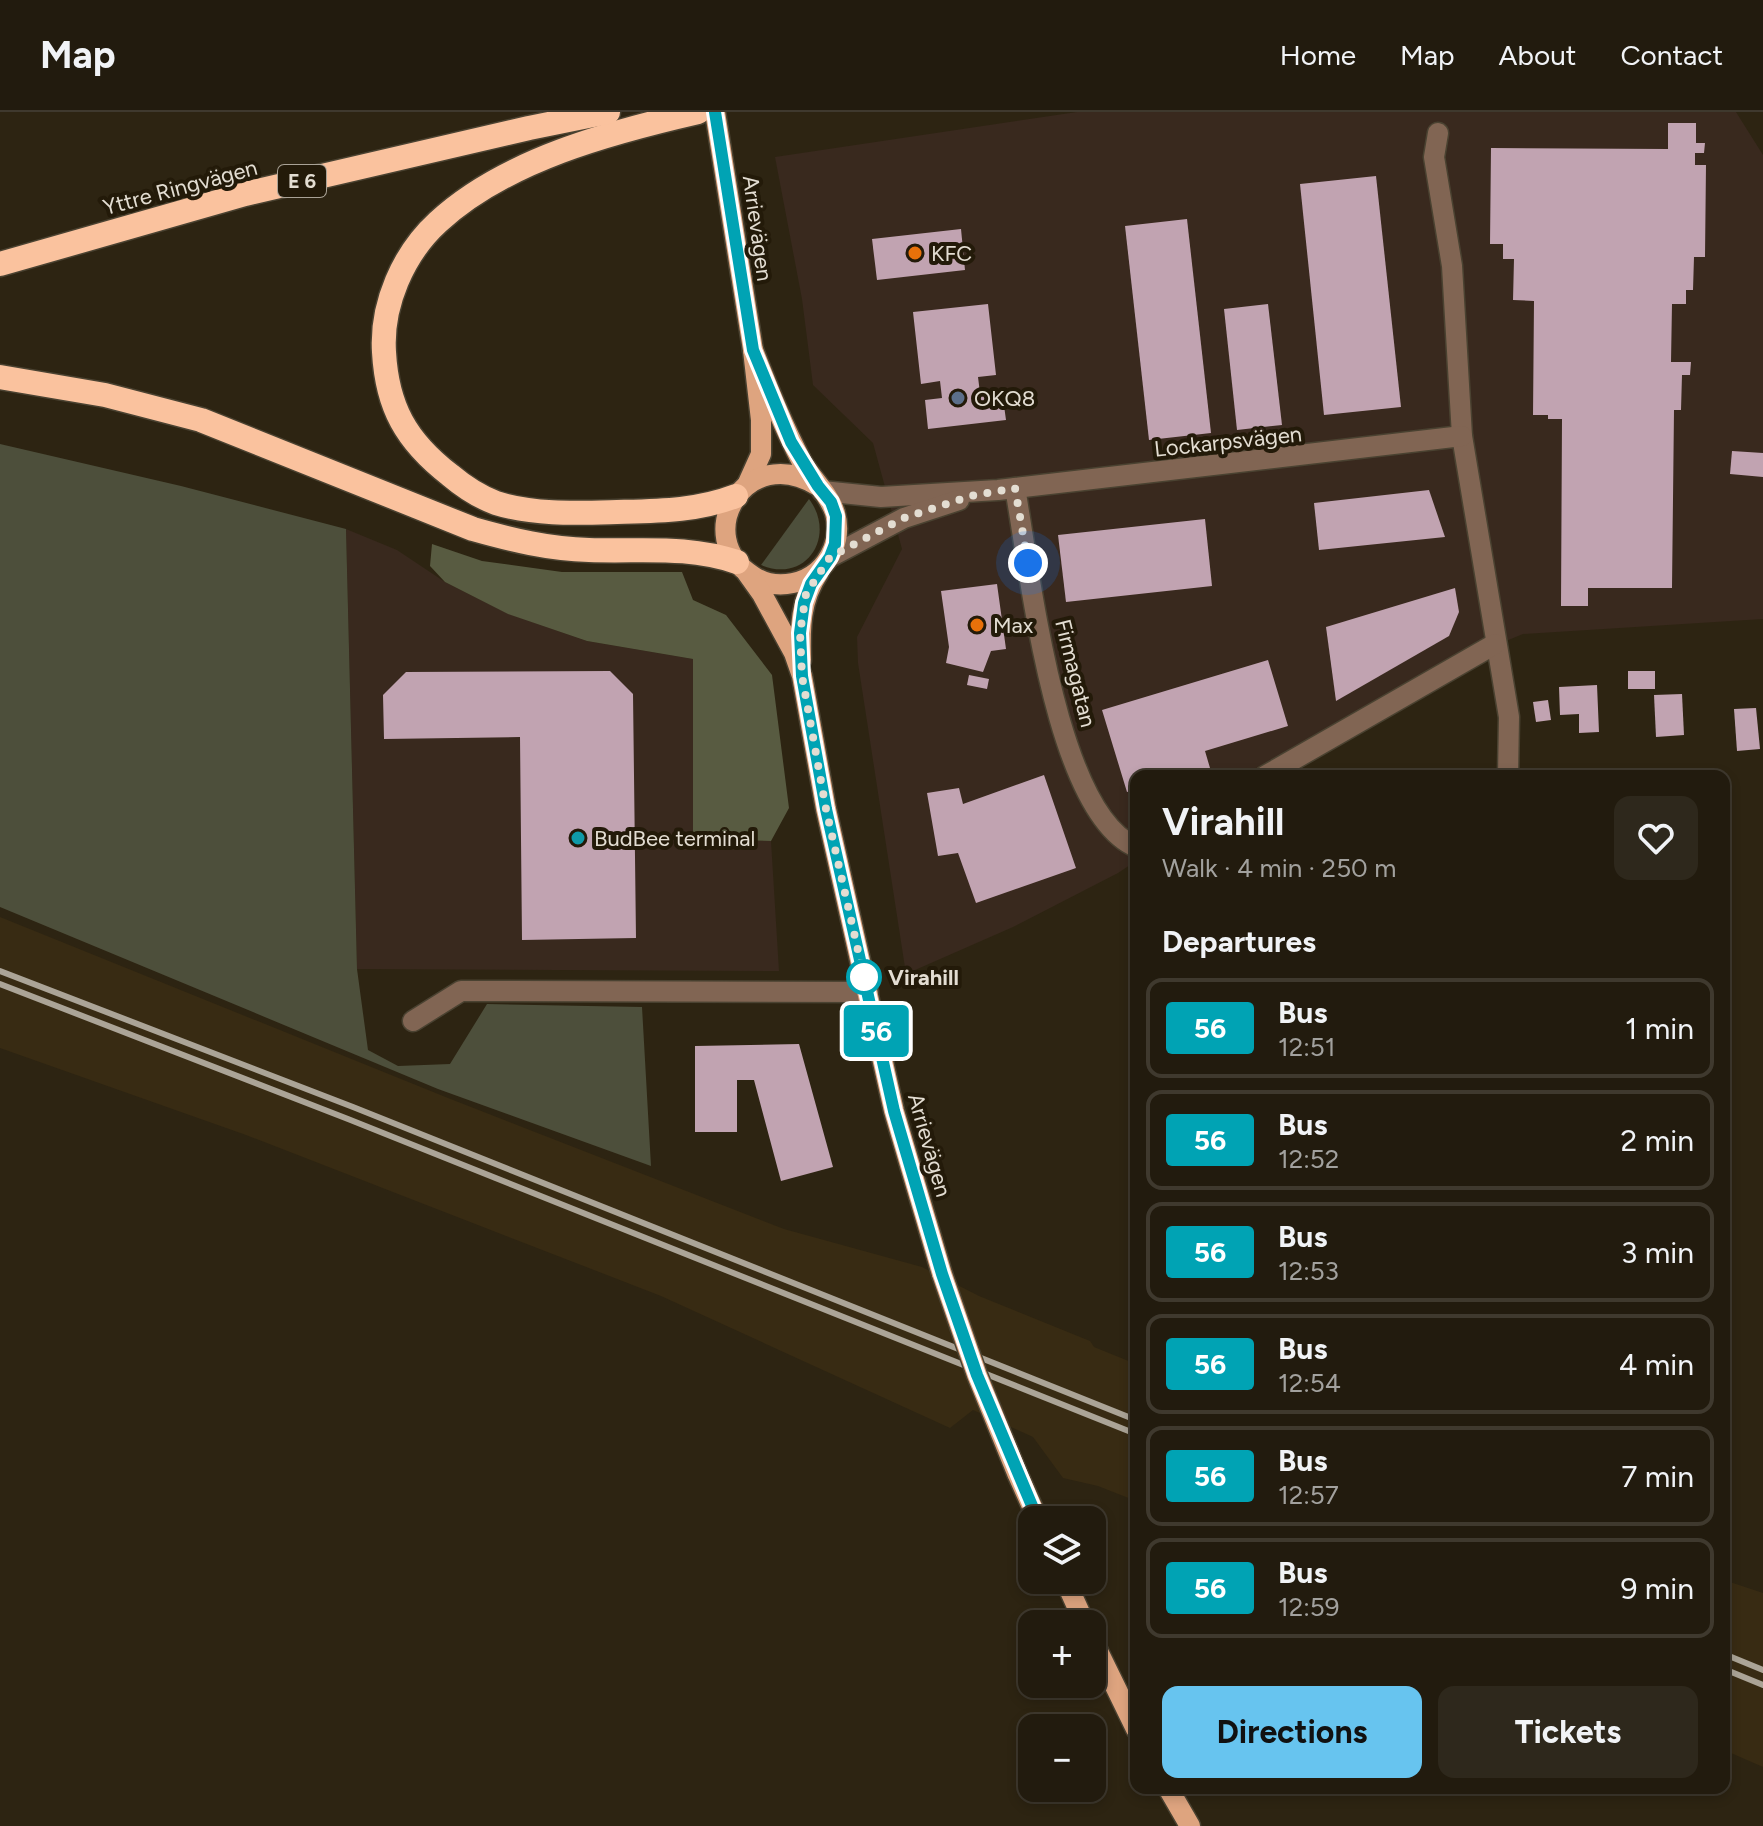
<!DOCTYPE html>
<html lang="en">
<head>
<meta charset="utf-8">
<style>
  body { margin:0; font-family:Figtree,sans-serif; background:#2e281c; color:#f1f3f6; height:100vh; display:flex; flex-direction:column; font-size:30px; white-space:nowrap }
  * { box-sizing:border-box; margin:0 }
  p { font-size:26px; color:#a2a19e }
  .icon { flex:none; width:44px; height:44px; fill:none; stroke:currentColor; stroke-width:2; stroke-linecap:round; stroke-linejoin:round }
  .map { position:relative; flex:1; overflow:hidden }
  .side { position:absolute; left:1130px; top:658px; width:600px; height:1024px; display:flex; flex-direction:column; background:#221b0e; border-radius:16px; box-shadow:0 4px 12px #0003,0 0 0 2px #3f392e }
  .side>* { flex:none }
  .badge { padding:0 16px; border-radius:6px; font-size:28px; line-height:52px }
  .buttons { position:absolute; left:1018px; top:1394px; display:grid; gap:16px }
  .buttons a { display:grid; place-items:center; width:88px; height:88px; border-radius:16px; background:#221b0e; box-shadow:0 4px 12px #0003,0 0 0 2px #3f392e; font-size:40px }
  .you { position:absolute; width:40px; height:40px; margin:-20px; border:6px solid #fff; border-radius:50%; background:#1a73e8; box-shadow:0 0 0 12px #1a73e833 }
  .map>.badge { position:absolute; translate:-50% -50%; box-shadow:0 0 0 4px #fff }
  h2 { padding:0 32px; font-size:30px; line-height:72px }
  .round { display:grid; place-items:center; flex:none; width:84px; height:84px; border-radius:16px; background:#2e281c }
  .overview { display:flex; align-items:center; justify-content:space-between; height:136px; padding:0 32px }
  h1 { font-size:38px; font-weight:700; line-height:60px }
  .cta { display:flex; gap:16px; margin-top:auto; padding:16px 32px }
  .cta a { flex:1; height:92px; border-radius:16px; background:#67c4ef; color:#111; font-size:32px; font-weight:700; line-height:92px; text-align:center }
  .cta a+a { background:#2e281c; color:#f1f3f6 }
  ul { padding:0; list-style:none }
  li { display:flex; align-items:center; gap:24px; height:100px; margin:0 16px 12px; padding:0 16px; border:4px solid #3f392e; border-radius:16px }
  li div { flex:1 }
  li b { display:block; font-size:30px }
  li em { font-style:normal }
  li .badge { min-width:88px; font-weight:700; text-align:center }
  header { display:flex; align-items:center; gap:48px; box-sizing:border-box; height:112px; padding:0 40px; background:#221b0e; border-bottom:2px solid #3f392e }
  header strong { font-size:38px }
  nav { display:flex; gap:44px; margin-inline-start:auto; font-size:28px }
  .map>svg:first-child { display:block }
  .industrial { fill:#39291e }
  .built { fill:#382b13 }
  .green { fill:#4d4f3b }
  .forest { fill:#585b41 }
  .building { fill:#c1a3b1 }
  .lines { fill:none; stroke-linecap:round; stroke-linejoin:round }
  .minor-casing { stroke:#4a4231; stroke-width:23 }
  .major-casing { stroke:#4a4231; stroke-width:23 }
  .highway-casing { stroke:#4a4231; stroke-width:27 }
  .minor { stroke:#816553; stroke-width:20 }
  .major { stroke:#dea47f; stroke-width:20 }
  .highway { stroke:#fac29e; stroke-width:24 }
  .rail { stroke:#aba497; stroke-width:6 }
  .major-bridge-casing { stroke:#4a4231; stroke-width:23; stroke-linecap:butt }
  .major-bridge { stroke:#dea47f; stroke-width:20 }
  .line-casing { stroke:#fff; stroke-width:18 }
  .line { stroke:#00a3b4; stroke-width:12 }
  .walk { stroke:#e3ddd2; stroke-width:8; stroke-dasharray:0 14.4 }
  .food-dot { fill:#e8710a; stroke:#231a09; stroke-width:3 }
  .service-dot { fill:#5c6f8a; stroke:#231a09; stroke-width:3 }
  .culture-dot { fill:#0f9aa8; stroke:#231a09; stroke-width:3 }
  .stop-dot { fill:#fff; stroke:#00a3b4; stroke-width:4 }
  .labels { text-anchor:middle; stroke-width:8; stroke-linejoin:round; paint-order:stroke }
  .shield { fill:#231a09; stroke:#a9a296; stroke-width:2 }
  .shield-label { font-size:20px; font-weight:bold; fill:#e3ddd2 }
  .street-label { font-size:22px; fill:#e3ddd2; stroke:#231a09 }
  .poi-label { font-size:22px; fill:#e3ddd2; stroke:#231a09; text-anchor:start }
  .stop-label { font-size:22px; font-weight:bold; fill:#e3ddd2; stroke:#231a09; text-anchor:start }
</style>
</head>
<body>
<header>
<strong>Map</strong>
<nav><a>Home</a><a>Map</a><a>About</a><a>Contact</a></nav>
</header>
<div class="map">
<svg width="1763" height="1714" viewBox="0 0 1763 1714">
  <rect width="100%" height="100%" fill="#2d2412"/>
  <!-- industrial -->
  <g class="industrial">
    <polygon points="1077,0 1736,0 1763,43 1763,507 1523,522 1462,547 1264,664 1136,664 1136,749 1118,761 1013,815 906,862 858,551 857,525 902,437 873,331 813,273 802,187 775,45"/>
    <polygon points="346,417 397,438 445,470 509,502 587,529 693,547 693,727 771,729 779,859 357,857"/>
  </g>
  <!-- built -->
  <g class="built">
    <polygon points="0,805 448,986 784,1117 922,1155 979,1184 1090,1229 1094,1235 1136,1252 1136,1389 1098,1374 1063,1366 1033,1325 973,1298 950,1316 661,1184 246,1023 0,936"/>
    <polygon points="1724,1468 1763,1481 1763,1655 1724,1638"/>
  </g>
  <!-- green -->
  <g class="green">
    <polygon points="0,332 181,374 346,417 357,857 368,938 398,954 450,952 487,892 642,895 651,1054 438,977 0,795"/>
    <path d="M 809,387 C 837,424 806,472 761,453 Z"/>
  </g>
  <!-- forest -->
  <polygon class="forest" points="432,432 482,449 562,460 682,460 693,488 726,503 772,563 789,696 771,729 693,727 693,547 587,529 508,502 445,470 430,454"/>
  <!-- building -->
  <g class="building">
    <polygon points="1668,11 1696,11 1696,31 1705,31 1704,41 1695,41 1695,53 1706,53 1705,145 1694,145 1693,178 1686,178 1686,192 1672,192 1671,250 1691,250 1690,263 1682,263 1681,298 1674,298 1672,476 1588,476 1588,494 1561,494 1562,307 1548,307 1548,303 1533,303 1534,189 1513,188 1514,147 1503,147 1503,132 1490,132 1491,36 1668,37"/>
    <polygon points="1376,64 1401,295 1324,303 1300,72"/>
    <polygon points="1187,107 1211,321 1149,328 1125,114"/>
    <polygon points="961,117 965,158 877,168 872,127"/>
    <polygon points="988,192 996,263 978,265 980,281 1002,279 1006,308 928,317 925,288 942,286 940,269 921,272 913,200"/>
    <polygon points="1268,192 1282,313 1237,318 1224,197"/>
    <polygon points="1732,339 1763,341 1763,365 1730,362"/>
    <polygon points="1429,378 1445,425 1319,438 1314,391"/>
    <polygon points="1205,407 1212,474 1066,490 1058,423"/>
    <polygon points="997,472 1006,537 991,539 983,560 946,551 949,535 941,479"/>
    <polygon points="1455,476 1459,500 1449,524 1336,589 1326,515"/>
    <polygon points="1268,548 1288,614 1205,639 1210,656 1183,664 1136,664 1136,678 1127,680 1102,598"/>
    <polygon points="610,559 633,582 636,826 522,828 520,625 384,627 383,583 406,560"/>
    <rect x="1628" y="559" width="27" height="18"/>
    <polygon points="969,563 989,567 987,577 967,573"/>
    <polygon points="1597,573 1599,620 1579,621 1579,602 1560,603 1559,575"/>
    <polygon points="1682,582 1684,623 1656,625 1654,583"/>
    <polygon points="1548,588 1551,608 1536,610 1533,590"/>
    <polygon points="1756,596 1760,637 1737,639 1734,597"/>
    <polygon points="1044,663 1076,756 976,791 958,741 938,744 927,681 959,676 963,692"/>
    <polygon points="799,932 833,1055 781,1069 754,968 737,968 737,1020 695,1020 695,934"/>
  </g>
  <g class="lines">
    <defs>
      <g id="minor">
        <polyline points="1438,21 1434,45 1452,154 1462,324 1509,605 1508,664"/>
        <path d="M 1015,376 C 1030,458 1055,701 1136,735"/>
        <polyline points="822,379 881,385 998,378 1462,324"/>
        <polyline points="830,445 904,406 959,388"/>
        <polyline points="1265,664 1495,532"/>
        <polyline points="413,909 461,879 868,880"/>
      </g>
      <g id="major">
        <polyline points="715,0 753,238 761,308 761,342 747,373"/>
        <path d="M 753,238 C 768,276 783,314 802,350 C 812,367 829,382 835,401 C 838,412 838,425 833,437 C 826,454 812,467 793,471 C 779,474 765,472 753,464 C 690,426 745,328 818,374"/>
        <polyline points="747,461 762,482 794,541 802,564 826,697 894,999 942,1162"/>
        <path d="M 801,548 C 800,516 800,488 819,460"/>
        <polyline points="1017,1361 1038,1408"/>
        <polyline points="1065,1468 1085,1512"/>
        <polyline points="1092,1527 1136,1617"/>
        <polyline points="1168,1676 1190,1714"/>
      </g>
      <g id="highway">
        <path d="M 698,0 C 611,20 505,48 438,110 C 403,142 381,193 384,240 C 387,295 406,329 450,363 C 463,374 480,385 496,391 C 534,403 578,401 617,400 C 658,399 697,399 736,384"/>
        <polyline points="0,152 245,82 529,16 608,0"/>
        <path d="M 0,265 L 105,283 L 201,308 L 473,417 C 512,428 549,437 589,438 C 641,440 686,433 737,450"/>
      </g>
    </defs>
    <!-- minor casing -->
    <use href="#minor" class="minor-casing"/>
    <!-- major casing -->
    <use href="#major" class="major-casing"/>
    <!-- highway casing -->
    <use href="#highway" class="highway-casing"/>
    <!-- minor -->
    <use href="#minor" class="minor"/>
    <!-- major -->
    <use href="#major" class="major"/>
    <!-- highway -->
    <use href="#highway" class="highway"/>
    <!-- rail -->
    <g class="rail">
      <polyline points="0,859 353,995 1136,1308"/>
      <polyline points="0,872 348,1007 1136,1322"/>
      <polyline points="1724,1542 1763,1558"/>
      <polyline points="1724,1557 1763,1573"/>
    </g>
    <defs>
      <polyline id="major-bridge" points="942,1162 977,1263 1017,1361"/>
    </defs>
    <!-- major-bridge casing -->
    <use href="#major-bridge" class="major-bridge-casing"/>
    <!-- major-bridge -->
    <use href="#major-bridge" class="major-bridge"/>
  </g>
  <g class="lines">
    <defs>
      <polyline id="line" points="715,0 753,238 791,330 818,374 831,390 836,404 835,432 830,445 811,472 804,491 800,521 802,564 826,697 894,999 942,1162 977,1263 1038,1408"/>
    </defs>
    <!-- line casing -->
    <use href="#line" class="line-casing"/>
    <!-- line -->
    <use href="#line" class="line"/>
    <!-- walk -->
    <polyline class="walk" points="864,865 826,697 802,564 800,521 806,482 830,445 885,416 904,406 971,384 1015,376 1028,451"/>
  </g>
  <!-- markers -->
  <g class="food-dot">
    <circle cx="915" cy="141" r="8"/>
    <circle cx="977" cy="513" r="8"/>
  </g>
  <circle class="service-dot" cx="958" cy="286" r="8"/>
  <circle class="culture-dot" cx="578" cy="726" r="8"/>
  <circle class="stop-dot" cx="864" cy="865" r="16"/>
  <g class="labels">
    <!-- shield labels -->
    <rect class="shield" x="278" y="53" width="48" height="32" rx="6"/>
    <g class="shield-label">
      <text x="302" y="76">E 6</text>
    </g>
    <!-- street labels -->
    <g class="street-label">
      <text transform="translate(180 75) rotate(-15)" y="8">Yttre Ringvägen</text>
      <text transform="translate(758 116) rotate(82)" y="8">Arrievägen</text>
      <text transform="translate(1228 329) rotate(-6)" y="8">Lockarpsvägen</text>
      <text transform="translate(1076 561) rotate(76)" y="8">Firmagatan</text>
      <text transform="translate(930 1033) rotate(74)" y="8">Arrievägen</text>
    </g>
    <!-- poi labels -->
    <g class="poi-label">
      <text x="931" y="149">KFC</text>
      <text x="974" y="294">OKQ8</text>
      <text x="993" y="521">Max</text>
      <text x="594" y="734">BudBee terminal</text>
    </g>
    <!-- stop labels -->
    <g class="stop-label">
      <text x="888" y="873">Virahill</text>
    </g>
  </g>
</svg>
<div class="buttons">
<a><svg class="icon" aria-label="layers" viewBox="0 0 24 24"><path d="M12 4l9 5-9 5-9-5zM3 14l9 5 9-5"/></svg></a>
<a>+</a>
<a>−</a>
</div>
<div class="you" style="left:1028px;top:451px"></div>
<b class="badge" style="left:876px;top:919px;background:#00a3b4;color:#fff">56</b>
<section class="side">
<div class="overview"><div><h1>Virahill</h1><p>Walk · 4 min · 250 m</p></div><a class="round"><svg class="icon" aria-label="heart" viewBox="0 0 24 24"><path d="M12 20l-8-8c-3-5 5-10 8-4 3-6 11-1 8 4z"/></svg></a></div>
<h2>Departures</h2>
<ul>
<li><span class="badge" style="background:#00a3b4;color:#fff">56</span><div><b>Bus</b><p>12:51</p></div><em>1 min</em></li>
<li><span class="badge" style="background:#00a3b4;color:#fff">56</span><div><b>Bus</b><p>12:52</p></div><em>2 min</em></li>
<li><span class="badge" style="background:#00a3b4;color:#fff">56</span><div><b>Bus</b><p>12:53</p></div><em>3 min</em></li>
<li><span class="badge" style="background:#00a3b4;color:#fff">56</span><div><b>Bus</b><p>12:54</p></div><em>4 min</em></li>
<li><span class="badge" style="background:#00a3b4;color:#fff">56</span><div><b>Bus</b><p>12:57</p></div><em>7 min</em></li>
<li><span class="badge" style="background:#00a3b4;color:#fff">56</span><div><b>Bus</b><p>12:59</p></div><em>9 min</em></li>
</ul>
<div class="cta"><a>Directions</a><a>Tickets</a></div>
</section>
</div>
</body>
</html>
